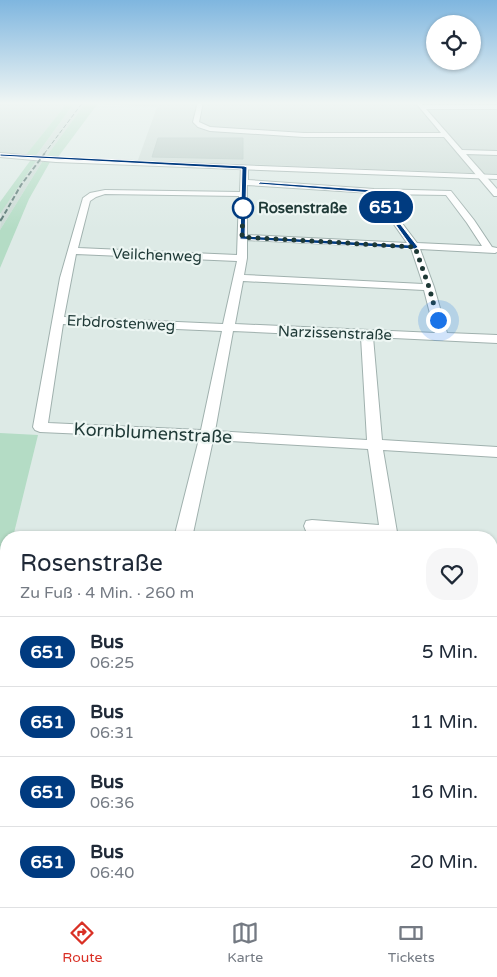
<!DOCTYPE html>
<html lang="de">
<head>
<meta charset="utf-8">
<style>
  body { margin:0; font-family:"Varela Round",sans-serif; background:#f6f6f7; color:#1f2937; height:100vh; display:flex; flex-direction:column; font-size:19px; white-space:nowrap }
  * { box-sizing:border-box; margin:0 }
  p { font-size:16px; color:#747a83 }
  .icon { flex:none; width:28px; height:28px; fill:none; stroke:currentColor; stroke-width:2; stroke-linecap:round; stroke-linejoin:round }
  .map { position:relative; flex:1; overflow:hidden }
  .sheet { position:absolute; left:0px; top:531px; width:498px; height:376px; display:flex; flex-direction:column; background:#fff; border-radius:20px 20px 0 0; box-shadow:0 1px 4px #0004 }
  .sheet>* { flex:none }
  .badge { padding:0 10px; border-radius:16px; font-size:18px; line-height:32px }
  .controls { position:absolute; left:426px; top:15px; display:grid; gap:10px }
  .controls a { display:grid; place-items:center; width:55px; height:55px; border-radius:50%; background:#fff; box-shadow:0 1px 4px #0004; font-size:25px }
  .you { position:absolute; width:25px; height:25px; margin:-12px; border:4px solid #fff; border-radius:50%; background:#1a73e8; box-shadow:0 0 0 8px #1a73e833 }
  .map>.badge { position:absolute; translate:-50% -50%; box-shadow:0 0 0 2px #fff }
  .round { display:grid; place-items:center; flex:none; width:52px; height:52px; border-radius:20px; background:#f6f6f7 }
  .overview { display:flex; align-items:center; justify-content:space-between; height:85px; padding:0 20px }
  h1 { font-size:24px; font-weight:600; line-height:38px }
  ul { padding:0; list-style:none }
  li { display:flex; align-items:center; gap:15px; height:70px; padding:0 20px; border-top:1px solid #e0e1e3 }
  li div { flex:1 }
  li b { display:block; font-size:19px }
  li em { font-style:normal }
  li .badge { min-width:55px; font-weight:700; text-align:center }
  .dock { display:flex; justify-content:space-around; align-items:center; height:70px; border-top:1px solid #e0e1e3; background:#fff; font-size:14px; color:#747a83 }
  .dock a { display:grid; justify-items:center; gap:2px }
  .dock .current { color:#d93025 }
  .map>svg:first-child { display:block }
  .built { fill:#cbdad5 }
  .green { fill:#b4dcc5 }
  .building { fill:#b5c7c2; stroke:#afc3be }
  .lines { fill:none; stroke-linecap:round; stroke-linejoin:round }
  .minor-casing { stroke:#a0b1ae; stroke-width:2 }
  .tertiary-casing { stroke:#a0b1ae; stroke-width:2 }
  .minor { fill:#fff; fill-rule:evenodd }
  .tertiary { fill:#fff; fill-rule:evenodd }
  .rail-far2 { stroke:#587672; stroke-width:1; stroke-dasharray:4.5 2; stroke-linecap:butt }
  .rail-far1 { stroke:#587672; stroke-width:2; stroke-dasharray:5 2.5; stroke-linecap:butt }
  .rail { stroke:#587672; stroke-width:2.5; stroke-dasharray:6 3; stroke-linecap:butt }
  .line { fill:#003b80; stroke:#fff }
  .walk { stroke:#1e3936; stroke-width:5; stroke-dasharray:0 9 }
  .stop-dot { fill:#fff; stroke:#003b80; stroke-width:2.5 }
  .labels { text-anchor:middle; stroke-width:4.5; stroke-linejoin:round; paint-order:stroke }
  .far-stop-label { font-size:15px; font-weight:bold; fill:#1e3936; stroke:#edf6f3; text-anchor:start }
  .far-street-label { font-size:15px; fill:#1e3936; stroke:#edf6f3 }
  .street-label { font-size:18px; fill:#1e3936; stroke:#edf6f3 }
</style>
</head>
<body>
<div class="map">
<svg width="497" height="907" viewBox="0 0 497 907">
  <rect width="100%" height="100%" fill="#ddeae6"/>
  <!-- built -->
  <g class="built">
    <polygon points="0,102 68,102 26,155 0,153"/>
    <polygon points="75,102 86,102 46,157 35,157"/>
    <polygon points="99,102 497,102 497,174 138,160 157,107 97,104"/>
    <polygon points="36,161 42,162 0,230 1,212"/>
  </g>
  <!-- green -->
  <g class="green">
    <polygon points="68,102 75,102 35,157 25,156"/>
    <polygon points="86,102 99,102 58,157 46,157"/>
    <polygon points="30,161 36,161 0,214 0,202"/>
    <polygon points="42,162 50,162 29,199 0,268 0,230"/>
    <polygon points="0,433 38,435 13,537 6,538 6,569 0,597"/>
  </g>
  <!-- building -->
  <polygon class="building" points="158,138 243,138 243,159 152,157"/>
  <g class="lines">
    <defs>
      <g id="minor">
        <polygon points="198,102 203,102 199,122 210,127 304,133 441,133 415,102 420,102 423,105 497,105 497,109 426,109 462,150 497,151 497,155 466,154 497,189 497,196 494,196 444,137 304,137 210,131 198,127 193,122"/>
        <path d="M 241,165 L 248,167 L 248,180 L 374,189 L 451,191 L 474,220 L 492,247 L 497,248 L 497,252 L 495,253 L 420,249 L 434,287 L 447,333 L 497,335 L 497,343 L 373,337 L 382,440 L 497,447 L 497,457 L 383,450 L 398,538 L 312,532 L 306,531 L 304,526 L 306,521 L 312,520 L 379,525 L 368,449 L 213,440 L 192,538 L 174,538 L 199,439 L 40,432 L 35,430 L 33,427 L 60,278 L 83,198 L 90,193 L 105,190 L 240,192 ZM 247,185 L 372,193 L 407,243 L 247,235 ZM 105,194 L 239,196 L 237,255 L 78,248 L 90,201 L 96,197 ZM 380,194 L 446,195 L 467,223 L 482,246 L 417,243 ZM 247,240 L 411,248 L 423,284 L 244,275 L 247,258 ZM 76,254 L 237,261 L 223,324 L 64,317 ZM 243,281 L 424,290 L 435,333 L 235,324 ZM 63,324 L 222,331 L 201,430 L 48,423 ZM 233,331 L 361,337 L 367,440 L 215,431 Z"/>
        <polygon points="491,610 497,611 497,627 491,626"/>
        <rect x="491" y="773" width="6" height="24"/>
        <polygon points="85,901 113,901 112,907 84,907"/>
      </g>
      <polygon id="tertiary" points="0,153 56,158 497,175 497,179 56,162 0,157"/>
    </defs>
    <!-- minor casing -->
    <use href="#minor" class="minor-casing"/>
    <!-- tertiary casing -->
    <use href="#tertiary" class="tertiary-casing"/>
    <!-- minor -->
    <use href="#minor" class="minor"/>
    <!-- tertiary -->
    <use href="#tertiary" class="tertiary"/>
    <!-- rail-far2 -->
    <polyline class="rail-far2" points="44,154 83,102"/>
    <!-- rail-far1 -->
    <polyline class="rail-far1" points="1,220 21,185 45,153"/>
    <!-- rail -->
    <polyline class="rail" points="0,221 1,219"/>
  </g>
  <!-- sky -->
  <linearGradient id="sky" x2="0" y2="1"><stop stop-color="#7fb6df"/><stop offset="0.45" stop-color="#f0f6f4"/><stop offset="1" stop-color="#f0f6f4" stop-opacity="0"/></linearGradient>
  <rect width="497" height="229" fill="url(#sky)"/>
  <!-- line -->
  <polygon class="line" points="0,154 244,166 247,167 245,236 410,245 373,193 258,184 260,182 374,190 418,247 415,249 240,239 242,169 0,156"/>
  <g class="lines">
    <!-- walk -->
    <polyline class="walk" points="243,208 242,237 415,247 429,287 438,320"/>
  </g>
  <!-- markers -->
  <circle class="stop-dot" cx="243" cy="208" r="10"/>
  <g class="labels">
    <!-- far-stop labels -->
    <g class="far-stop-label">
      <text x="258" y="213">Rosenstraße</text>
    </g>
    <!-- far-street labels -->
    <g class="far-street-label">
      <text transform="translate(157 255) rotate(2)" y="5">Veilchenweg</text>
      <text transform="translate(121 323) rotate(3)" y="5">Erbdrostenweg</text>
      <text transform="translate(335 333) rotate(2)" y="5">Narzissenstraße</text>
    </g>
    <!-- street labels -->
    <g class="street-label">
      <text transform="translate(153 433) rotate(3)" y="6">Kornblumenstraße</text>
    </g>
  </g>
</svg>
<div class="controls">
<a><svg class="icon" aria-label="locate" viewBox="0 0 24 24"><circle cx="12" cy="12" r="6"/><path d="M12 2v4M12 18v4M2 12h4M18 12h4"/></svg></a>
</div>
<div class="you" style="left:438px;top:320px"></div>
<b class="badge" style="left:386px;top:207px;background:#003b80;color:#fff">651</b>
<section class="sheet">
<div class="overview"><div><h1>Rosenstraße</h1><p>Zu Fuß · 4 Min. · 260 m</p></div><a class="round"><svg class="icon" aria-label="heart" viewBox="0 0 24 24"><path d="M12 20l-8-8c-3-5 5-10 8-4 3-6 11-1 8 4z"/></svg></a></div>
<ul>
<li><span class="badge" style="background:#003b80;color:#fff">651</span><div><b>Bus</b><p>06:25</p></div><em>5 Min.</em></li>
<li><span class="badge" style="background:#003b80;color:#fff">651</span><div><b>Bus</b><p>06:31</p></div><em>11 Min.</em></li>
<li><span class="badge" style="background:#003b80;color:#fff">651</span><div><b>Bus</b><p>06:36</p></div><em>16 Min.</em></li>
<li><span class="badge" style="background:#003b80;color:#fff">651</span><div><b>Bus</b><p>06:40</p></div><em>20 Min.</em></li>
</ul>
</section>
</div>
<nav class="dock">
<a class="current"><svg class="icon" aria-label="directions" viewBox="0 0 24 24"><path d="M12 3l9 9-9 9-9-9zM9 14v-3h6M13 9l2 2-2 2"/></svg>Route</a>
<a><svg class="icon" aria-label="map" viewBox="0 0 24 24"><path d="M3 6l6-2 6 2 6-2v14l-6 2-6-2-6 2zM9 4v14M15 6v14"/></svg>Karte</a>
<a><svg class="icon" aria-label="tickets" viewBox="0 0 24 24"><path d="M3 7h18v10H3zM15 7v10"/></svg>Tickets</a>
</nav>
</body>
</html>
